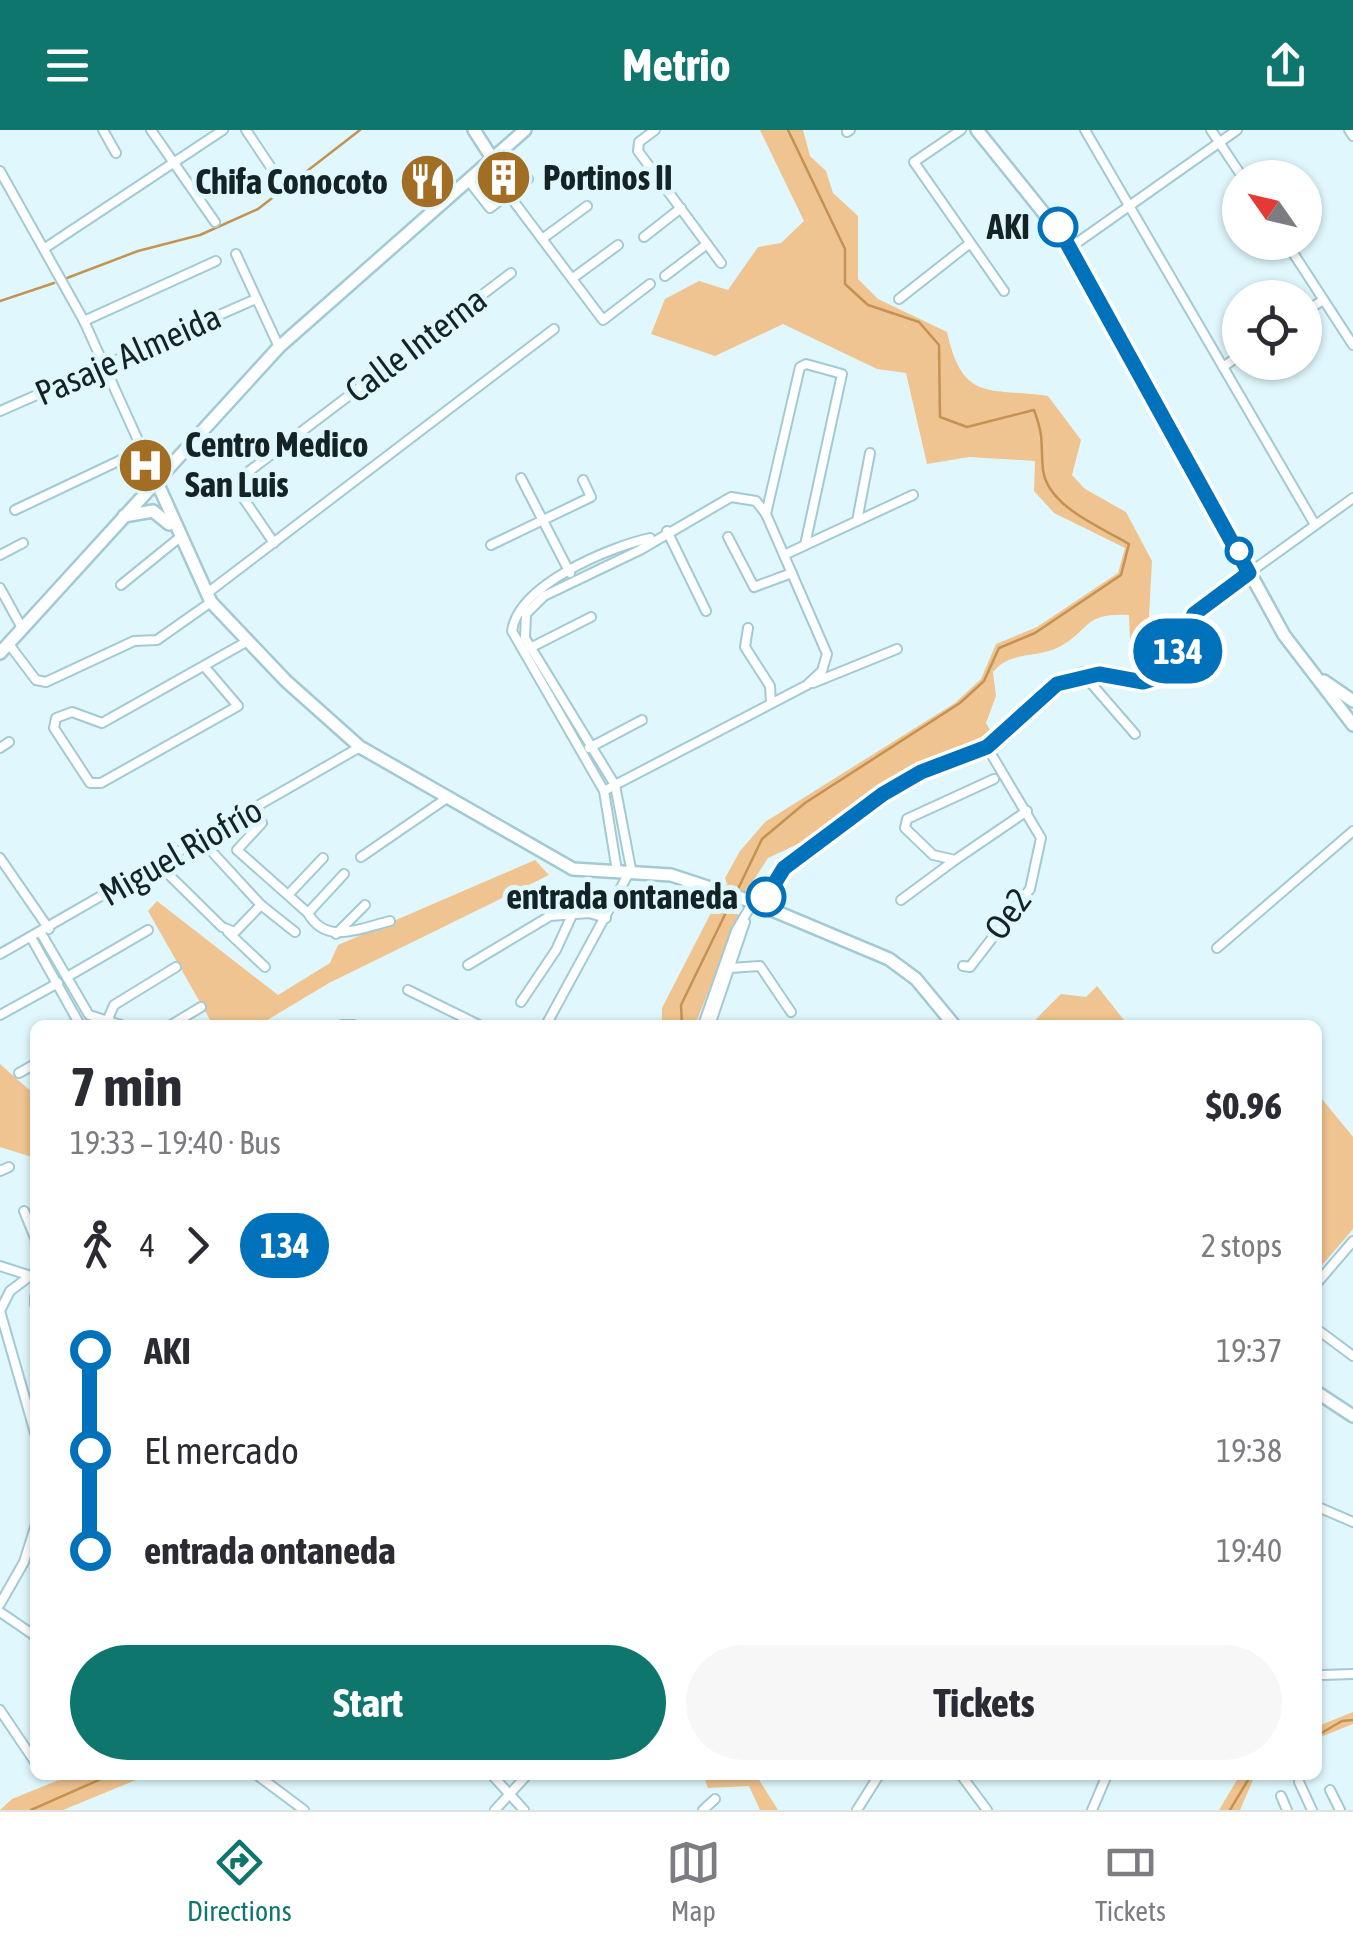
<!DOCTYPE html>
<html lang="en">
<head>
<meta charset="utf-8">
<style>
  body { margin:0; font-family:"Asap Condensed",sans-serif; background:#f7f7f7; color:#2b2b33; height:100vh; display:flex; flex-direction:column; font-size:38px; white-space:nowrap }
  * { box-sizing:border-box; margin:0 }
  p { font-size:32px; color:#7c7c81 }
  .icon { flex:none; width:55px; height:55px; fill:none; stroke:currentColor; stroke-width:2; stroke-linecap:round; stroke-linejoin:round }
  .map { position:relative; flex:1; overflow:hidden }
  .sheet { position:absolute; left:30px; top:890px; width:1292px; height:760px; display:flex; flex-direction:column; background:#fff; border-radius:15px; box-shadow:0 2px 8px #0004 }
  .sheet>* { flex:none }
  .badge { padding:0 20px; border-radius:32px; font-size:35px; line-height:65px }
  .needle { width:65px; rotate:304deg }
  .tools { position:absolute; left:1222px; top:30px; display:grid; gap:20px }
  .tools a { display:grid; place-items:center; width:100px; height:100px; border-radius:50%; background:#fff; box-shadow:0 2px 8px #0004; font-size:50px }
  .map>.badge { position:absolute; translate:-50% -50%; box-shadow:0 0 0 5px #fff }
  .legs { display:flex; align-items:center; gap:15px; height:110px; padding:0 40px; font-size:32px }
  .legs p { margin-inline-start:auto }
  .summary { display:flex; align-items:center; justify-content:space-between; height:170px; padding:0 40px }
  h1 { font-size:55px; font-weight:700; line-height:75px }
  .action { display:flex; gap:20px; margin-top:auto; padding:20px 40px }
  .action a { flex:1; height:115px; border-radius:60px; background:#0f766e; color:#fff; font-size:40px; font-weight:700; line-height:115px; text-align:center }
  .action a+a { background:#f7f7f7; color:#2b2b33 }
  ul { padding:0 40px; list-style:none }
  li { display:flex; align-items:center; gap:35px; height:100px; font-size:38px }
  li i { display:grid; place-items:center; width:15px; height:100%; margin:0 12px; background:currentColor }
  li i::after { content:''; width:25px; height:25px; margin:-12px; border:8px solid; border-radius:50%; background:#fff }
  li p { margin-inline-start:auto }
  li:first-child i { background:linear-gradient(#0000 50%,currentColor 0) }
  li:last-child i { background:linear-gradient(currentColor 50%,#0000 0) }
  header { display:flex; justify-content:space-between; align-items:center; height:130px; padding:0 40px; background:#0f766e; color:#fff; font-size:45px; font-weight:700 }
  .menu { display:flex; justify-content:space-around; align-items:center; height:140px; border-top:2px solid #e1e1e2; background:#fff; font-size:28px; color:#7c7c81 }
  .menu a { display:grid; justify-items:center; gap:5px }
  .menu .current { color:#0f766e }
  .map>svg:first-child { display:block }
  .green { fill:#efc490 }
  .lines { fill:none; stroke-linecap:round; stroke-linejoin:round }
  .stream { stroke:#c49353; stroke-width:2.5 }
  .street-casing { stroke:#a3cad2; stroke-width:12 }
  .secondary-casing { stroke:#a3cad2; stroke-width:16 }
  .street { stroke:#fff; stroke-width:8 }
  .secondary { stroke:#fff; stroke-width:11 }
  .line-1-casing { stroke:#fff; stroke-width:22 }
  .line-1 { stroke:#0072bc; stroke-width:15 }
  .stop-1-dot { fill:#fff; stroke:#0072bc; stroke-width:5 }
  .labels { text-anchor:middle; stroke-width:10; stroke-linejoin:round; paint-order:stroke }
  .poi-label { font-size:35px; font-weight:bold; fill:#142326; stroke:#e0f8fd; text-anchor:start }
  .stop-label { font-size:35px; font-weight:bold; fill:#142326; stroke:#e0f8fd; text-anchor:end }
  .street-label { font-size:35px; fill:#142326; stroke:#e0f8fd }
</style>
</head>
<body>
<header><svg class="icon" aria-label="menu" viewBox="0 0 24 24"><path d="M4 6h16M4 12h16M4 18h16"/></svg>Metrio<svg class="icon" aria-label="share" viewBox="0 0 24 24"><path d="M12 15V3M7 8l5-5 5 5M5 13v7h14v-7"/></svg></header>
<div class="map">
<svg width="1353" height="1680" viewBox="0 0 1353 1680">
  <rect width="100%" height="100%" fill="#e0f8fd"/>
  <!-- green -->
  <g class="green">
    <path d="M 760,0 L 803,0 L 810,26 L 826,41 L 833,63 L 858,86 L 858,149 L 878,169 L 947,202 C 963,274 990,257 1048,266 L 1081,310 L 1072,345 L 1085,359 L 1126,382 L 1152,431 L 1149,487 L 1157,516 L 1167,511 L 1174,517 L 1158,541 L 1151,541 L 1130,509 L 1129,485 C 1083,482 1090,501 1059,517 C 1035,529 1011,520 993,542 L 996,566 L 986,593 L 991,602 L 900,647 L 836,696 L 768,728 L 746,762 L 728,757 L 725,748 L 740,721 L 765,692 L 955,573 L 981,549 L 996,514 L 1037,497 L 1118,443 L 1125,418 L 1054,383 L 1034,361 L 1035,331 L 969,327 L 927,334 L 906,243 L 877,239 L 783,194 L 715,226 L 651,204 L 665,169 L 699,151 L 728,160 L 758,117 L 781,113 L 804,91 Z"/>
    <polygon points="535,730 549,745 329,853 259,895 213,895 148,781 157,771 278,865 330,833 338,815"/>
    <polygon points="716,773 739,785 695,895 662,895 662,878"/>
    <polygon points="1097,856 1128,895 1030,895 1061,864 1086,867"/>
    <polygon points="0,934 35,965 35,1028 0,1017"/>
    <polygon points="1318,964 1353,1007 1353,1099 1318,1140"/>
    <polygon points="1353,1582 1353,1594 1318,1608 1318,1596"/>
    <polygon points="71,1645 148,1645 63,1680 0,1680 12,1669"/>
    <polygon points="703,1645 756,1645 778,1680 760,1680 749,1656 708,1658"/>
    <polygon points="1240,1645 1266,1645 1253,1650 1240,1680 1219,1680"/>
  </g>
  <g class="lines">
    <!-- stream -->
    <g class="stream">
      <polyline points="67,148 138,121 200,105 258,79 360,0"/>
      <polyline points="0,171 54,153"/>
      <path d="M 737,761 L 762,709 L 805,673 L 960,573 L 984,551 L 999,518 L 1035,503 L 1121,445 L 1129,414 C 1101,397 1048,377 1043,340 C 1040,312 1045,310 1034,280 L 967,297 L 940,287 L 939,215 L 919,192 L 868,175 L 845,154 L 845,119 L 788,0"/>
      <polyline points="682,895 681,875 733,768"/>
      <polyline points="1318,1605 1342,1591 1353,1590"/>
      <polyline points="31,1680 110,1645"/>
      <polyline points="1230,1680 1251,1645"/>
    </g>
    <defs>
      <g id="street">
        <polyline points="103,0 116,23"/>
        <polyline points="151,0 215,92"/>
        <polyline points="246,0 276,45"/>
        <polyline points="655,0 639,12 638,21 721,133"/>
        <polyline points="961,0 914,32 1004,161"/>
        <polyline points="1085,0 1314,393"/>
        <polyline points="1211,0 1243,48"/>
        <polyline points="1349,0 1353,6"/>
        <polyline points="847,2 850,0"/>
        <polyline points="0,41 84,191 156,350"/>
        <polyline points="468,50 490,78 528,49"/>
        <polyline points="509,65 603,190 650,154"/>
        <polyline points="644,107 681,78"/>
        <polyline points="542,109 587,76"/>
        <polyline points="1286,112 1353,215"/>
        <polyline points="1071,117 1237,0"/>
        <polyline points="45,118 223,0"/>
        <polyline points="236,124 279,217"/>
        <polyline points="665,146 707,114"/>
        <polyline points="573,148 618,115"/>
        <polyline points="899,169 969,114"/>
        <polyline points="1305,182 1323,170"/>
        <polyline points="84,191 216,131"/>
        <polyline points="1223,237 1240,225"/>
        <polyline points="0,281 256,169"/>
        <polyline points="521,348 570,443"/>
        <polyline points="15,380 144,319"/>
        <polyline points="766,384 800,237 806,234 842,244 805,415"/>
        <polyline points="857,391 870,323"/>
        <polyline points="667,401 706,481"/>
        <polyline points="728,407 754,457 792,443"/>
        <polyline points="274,413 235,356 240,348 511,143"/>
        <polyline points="491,415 591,367 583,350"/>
        <polyline points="0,425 23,413"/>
        <polyline points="784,425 913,365"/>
        <polyline points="1249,443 1353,368"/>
        <polyline points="121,455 179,408"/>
        <polyline points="0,458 22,498"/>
        <polyline points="206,464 554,199"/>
        <polyline points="748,498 745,517 770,556 771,573"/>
        <polyline points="8,513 36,550 46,552 134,511 157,510 211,472"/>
        <polyline points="530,518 591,487"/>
        <polyline points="204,536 238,576 101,653 90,653 54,598 56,588 72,582 102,593 246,512"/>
        <polyline points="1083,544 1135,604"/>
        <polyline points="813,553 897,519"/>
        <polyline points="0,618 9,612"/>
        <polyline points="589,618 642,590"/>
        <polyline points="994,649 907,689 905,698 933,725 955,730 1027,681"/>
        <polyline points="254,679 262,693 237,720 308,783"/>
        <polyline points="361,727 447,668"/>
        <polyline points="0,728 49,799"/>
        <polyline points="159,735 222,797 235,802 261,775 214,724"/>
        <path d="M 617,741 L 604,661 L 512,501 C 518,455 609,417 650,408"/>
        <path d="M 344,744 L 308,783 C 326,816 361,798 390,791"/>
        <polyline points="288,765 323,728"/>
        <polyline points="901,770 955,730"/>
        <polyline points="261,775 295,802"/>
        <polyline points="228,802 265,837"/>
        <polyline points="41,803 89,885 121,895"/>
        <polyline points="336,804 365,775"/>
        <polyline points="32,809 80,895"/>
        <polyline points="1217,818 1353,701"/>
        <polyline points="0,824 360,617"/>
        <polyline points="468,835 550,786 589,783 606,788"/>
        <polyline points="963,836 970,837 1030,759 1041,708 987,617"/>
        <polyline points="730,838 760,836 791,882"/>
        <polyline points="67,847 148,800"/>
        <polyline points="408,860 479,895"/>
        <polyline points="521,872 556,820 573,783"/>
        <polyline points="0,885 58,853"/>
        <polyline points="108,889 114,875 176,837"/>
        <polyline points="171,895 201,877"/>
        <polyline points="341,895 354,895"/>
        <polyline points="546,895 631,739 615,655 525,508 526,484 544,466 640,420 731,367 756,371 766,384 827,524 822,541 807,555 615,655 604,661"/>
        <polyline points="703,895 736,801 753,772"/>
        <polyline points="710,895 745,792"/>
        <polyline points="19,943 35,934"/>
        <polyline points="0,1041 9,1037"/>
        <polyline points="24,1081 35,1108"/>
        <polyline points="0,1136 31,1146"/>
        <polyline points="1318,1152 1353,1111"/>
        <polyline points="35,1167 35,1174"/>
        <polyline points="0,1181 35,1303"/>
        <polyline points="0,1181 10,1161 30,1146"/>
        <polyline points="1318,1200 1353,1226"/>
        <polyline points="1318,1377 1353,1392"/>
        <polyline points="0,1474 24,1432 35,1397"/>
        <polyline points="0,1482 35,1506"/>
        <polyline points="1323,1545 1353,1544"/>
        <polyline points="0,1580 35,1632"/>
        <polyline points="257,1645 304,1680"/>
        <polyline points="492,1645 524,1680"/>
        <polyline points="961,1645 987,1680"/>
        <polyline points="1299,1652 1312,1680"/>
        <polyline points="1330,1660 1340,1680"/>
        <polyline points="1281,1666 1287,1680"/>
        <polyline points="495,1680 527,1645"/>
        <polyline points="703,1680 715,1669"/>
        <polyline points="857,1680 879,1645"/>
        <polyline points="1092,1680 1107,1645"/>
      </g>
      <g id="secondary">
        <polyline points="474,0 492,28"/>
        <polyline points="977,0 1071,117 1284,505 1353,595"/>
        <polyline points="156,350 211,472 286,551 360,617 573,739 671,745 753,772 889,829 916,849 954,895"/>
        <polyline points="124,386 153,381 169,394"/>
        <polyline points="0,523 279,217 525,0"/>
        <polyline points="1324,551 1353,571"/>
        <polyline points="762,776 771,754 798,726 898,654 987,617 1057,554 1083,544 1143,552 1157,548 1177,524 1194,484 1249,443"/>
        <polyline points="1318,1263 1353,1286"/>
      </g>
    </defs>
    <!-- street casing -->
    <use href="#street" class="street-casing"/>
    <!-- secondary casing -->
    <use href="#secondary" class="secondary-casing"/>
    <!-- street -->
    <use href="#street" class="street"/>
    <!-- secondary -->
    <use href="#secondary" class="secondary"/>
  </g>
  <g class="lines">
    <defs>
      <polyline id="line-1" points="766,767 784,738 883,664 921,642 987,617 1057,554 1099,544 1143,552 1157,548 1177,524 1194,484 1249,443 1058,97"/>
    </defs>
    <!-- line-1 casing -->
    <use href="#line-1" class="line-1-casing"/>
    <!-- line-1 -->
    <use href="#line-1" class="line-1"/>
  </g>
  <!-- icons -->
  <defs>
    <symbol id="building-disc" viewBox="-11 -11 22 22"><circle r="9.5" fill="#a16e24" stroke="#e0f8fd"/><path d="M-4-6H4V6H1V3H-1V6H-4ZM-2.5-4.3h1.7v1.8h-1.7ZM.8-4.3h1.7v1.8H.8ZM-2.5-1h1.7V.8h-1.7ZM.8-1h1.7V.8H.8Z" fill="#fff"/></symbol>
    <symbol id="restaurant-disc" viewBox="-11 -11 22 22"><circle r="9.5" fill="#a16e24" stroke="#e0f8fd"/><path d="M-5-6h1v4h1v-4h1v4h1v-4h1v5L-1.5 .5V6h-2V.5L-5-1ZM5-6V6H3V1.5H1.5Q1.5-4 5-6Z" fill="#fff"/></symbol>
    <symbol id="hospital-disc" viewBox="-11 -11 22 22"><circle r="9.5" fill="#a16e24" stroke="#e0f8fd"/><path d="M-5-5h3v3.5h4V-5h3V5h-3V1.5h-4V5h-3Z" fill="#fff"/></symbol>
  </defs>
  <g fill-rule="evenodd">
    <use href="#building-disc" x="472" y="16" width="63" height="63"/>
    <use href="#restaurant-disc" x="396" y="20" width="63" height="63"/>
    <use href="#hospital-disc" x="114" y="304" width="63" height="63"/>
  </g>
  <!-- markers -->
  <g class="stop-1-dot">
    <circle cx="1058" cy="97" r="18"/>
    <circle cx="1239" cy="421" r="12"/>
    <circle cx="766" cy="767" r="18"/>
  </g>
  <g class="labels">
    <!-- poi labels -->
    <g class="poi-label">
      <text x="543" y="60">Portinos II</text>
      <text x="388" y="64" text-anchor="end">Chifa Conocoto</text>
      <text x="185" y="327">Centro Medico<tspan x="185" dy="40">San Luis</tspan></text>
    </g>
    <!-- stop labels -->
    <g class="stop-label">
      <text x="1030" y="109">AKI</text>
      <text x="738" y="779">entrada ontaneda</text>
    </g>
    <!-- street labels -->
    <g class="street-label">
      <text transform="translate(416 215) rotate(-37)" y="12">Calle Interna</text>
      <text transform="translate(128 225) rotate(-24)" y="12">Pasaje Almeida</text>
      <text transform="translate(181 722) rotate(-30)" y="12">Miguel Riofrío</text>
      <text transform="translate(1008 784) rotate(-54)" y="12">Oe2</text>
    </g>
  </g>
</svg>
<div class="tools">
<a><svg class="needle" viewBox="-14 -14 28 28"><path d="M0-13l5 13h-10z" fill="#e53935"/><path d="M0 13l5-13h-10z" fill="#7c7c81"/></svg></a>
<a><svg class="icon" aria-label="locate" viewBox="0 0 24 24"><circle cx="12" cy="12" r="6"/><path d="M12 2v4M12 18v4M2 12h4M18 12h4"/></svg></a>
</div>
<b class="badge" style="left:1178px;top:521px;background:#0072bc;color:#fff">134</b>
<section class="sheet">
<div class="summary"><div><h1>7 min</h1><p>19:33 – 19:40 · Bus</p></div><b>$0.96</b></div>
<div class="legs"><svg class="icon" aria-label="walk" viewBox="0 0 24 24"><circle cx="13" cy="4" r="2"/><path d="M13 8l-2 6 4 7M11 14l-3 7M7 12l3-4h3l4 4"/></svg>4<svg class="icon" aria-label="forward" viewBox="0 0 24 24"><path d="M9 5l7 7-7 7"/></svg><b class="badge" style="background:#0072bc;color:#fff">134</b><p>2 stops</p></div>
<ul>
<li><i style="color:#0072bc"></i><b>AKI</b><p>19:37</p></li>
<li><i style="color:#0072bc"></i><span>El mercado</span><p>19:38</p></li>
<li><i style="color:#0072bc"></i><b>entrada ontaneda</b><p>19:40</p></li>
</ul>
<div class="action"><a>Start</a><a>Tickets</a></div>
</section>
</div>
<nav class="menu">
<a class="current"><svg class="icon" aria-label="directions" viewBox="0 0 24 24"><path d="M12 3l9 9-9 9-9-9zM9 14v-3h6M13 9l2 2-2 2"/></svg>Directions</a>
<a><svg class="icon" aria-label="map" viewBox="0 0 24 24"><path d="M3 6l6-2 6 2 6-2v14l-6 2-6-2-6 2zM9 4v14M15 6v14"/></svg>Map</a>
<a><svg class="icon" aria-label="tickets" viewBox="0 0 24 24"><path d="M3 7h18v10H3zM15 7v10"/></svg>Tickets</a>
</nav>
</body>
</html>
